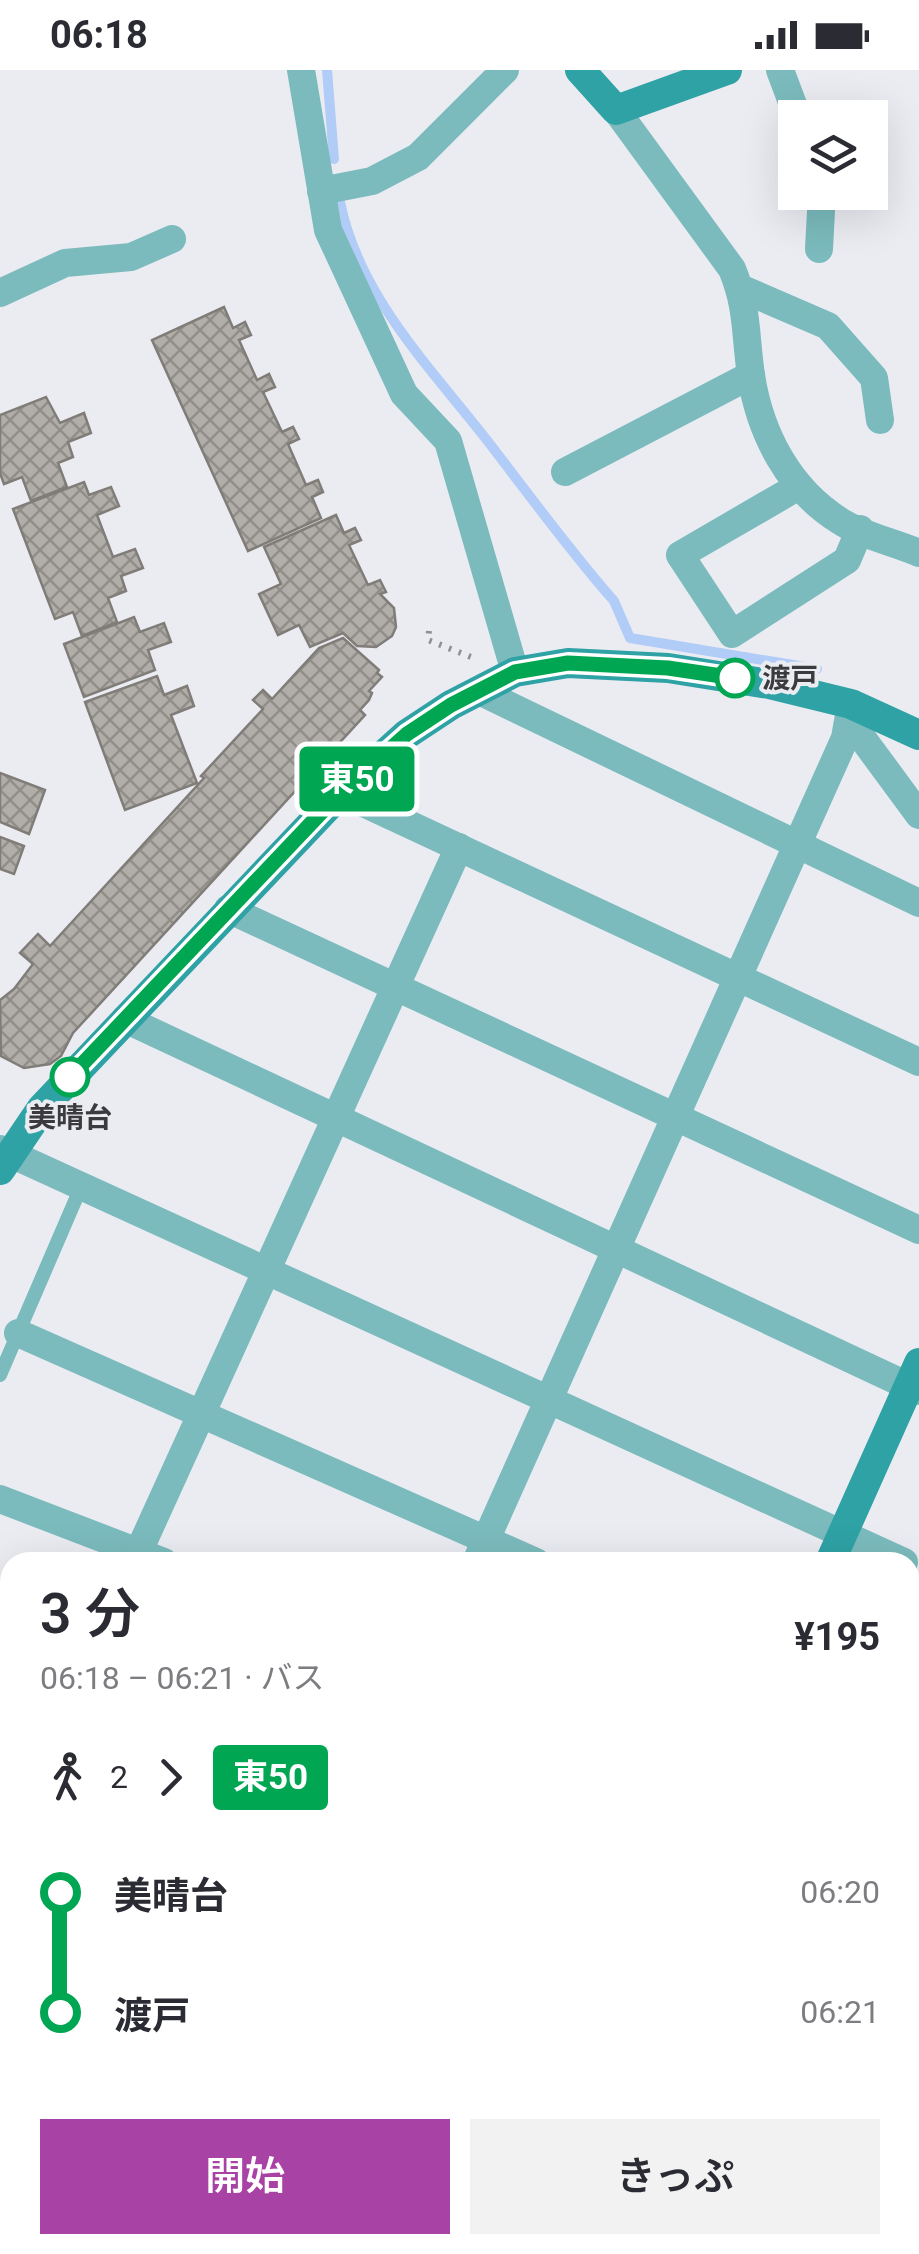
<!DOCTYPE html>
<html lang="ja">
<head>
<meta charset="utf-8">
<style>
  body { margin:0; font-family:Roboto,"Noto Sans JP",sans-serif; background:#f2f2f3; color:#2b2b33; height:100vh; display:flex; flex-direction:column; font-size:38px; white-space:nowrap }
  * { box-sizing:border-box; margin:0 }
  p { font-size:32px; color:#7c7c81 }
  .icon { flex:none; width:55px; height:55px; fill:none; stroke:currentColor; stroke-width:2; stroke-linecap:round; stroke-linejoin:round }
  .map { position:relative; flex:1; overflow:hidden }
  .side { position:absolute; left:0px; top:1482px; width:920px; height:702px; display:flex; flex-direction:column; background:#fff; border-radius:30px 30px 0 0; box-shadow:0 10px 40px #0002 }
  .side>* { flex:none }
  .badge { padding:0 20px; border-radius:8px; font-size:35px; line-height:65px }
  .controls { position:absolute; left:778px; top:30px; display:grid; gap:20px }
  .controls a { display:grid; place-items:center; width:110px; height:110px; border-radius:0px; background:#fff; box-shadow:0 10px 40px #0002; font-size:50px }
  .map>.badge { position:absolute; translate:-50% -50%; box-shadow:0 0 0 5px #fff }
  .legs { display:flex; align-items:center; gap:15px; height:110px; padding:0 40px; font-size:32px }
  .legs p { margin-inline-start:auto }
  .head { display:flex; align-items:center; justify-content:space-between; height:170px; padding:0 40px }
  h1 { font-size:55px; font-weight:600; line-height:75px }
  .cta { display:flex; gap:20px; margin-top:auto; padding:20px 40px }
  .cta a { flex:1; height:115px; border-radius:0px; background:#a942a5; color:#fff; font-size:40px; font-weight:600; line-height:115px; text-align:center }
  .cta a+a { background:#f2f2f3; color:#2b2b33 }
  ul { padding:0 40px; list-style:none }
  li { display:flex; align-items:center; gap:35px; height:120px; font-size:38px }
  li i { display:grid; place-items:center; width:15px; height:100%; margin:0 12px; background:currentColor }
  li i::after { content:''; width:25px; height:25px; margin:-12px; border:8px solid; border-radius:50%; background:#fff }
  li p { margin-inline-start:auto }
  li:first-child i { background:linear-gradient(#0000 50%,currentColor 0) }
  li:last-child i { background:linear-gradient(currentColor 50%,#0000 0) }
  .status { display:flex; justify-content:space-between; align-items:center; height:70px; padding:0 50px; background:#fff; direction:ltr }
  .status svg { height:28px; fill:currentColor }
  .map>svg:first-child { display:block }
  .grass { fill:url(#grass-dots) }
  .lines { fill:none; stroke-linecap:round; stroke-linejoin:round }
  .stream { stroke:#b2ccf8; stroke-width:10 }
  .building { fill:url(#building-cross-hatch); stroke:#807c78; stroke-width:2.5 }
  .path { stroke:#8f8f94; stroke-width:6; stroke-dasharray:2.5 8; stroke-linecap:butt }
  .lane { stroke:#7bbbbd; stroke-width:14 }
  .street { stroke:#7bbbbd; stroke-width:28 }
  .secondary { stroke:#2ea2a5; stroke-width:30 }
  .line-1-casing { stroke:#fff; stroke-width:22 }
  .line-1 { stroke:#00a651; stroke-width:15 }
  .stop-1-dot { fill:#fff; stroke:#00a651; stroke-width:5 }
  .labels { text-anchor:middle; stroke-width:8; stroke-linejoin:round; paint-order:stroke }
  .stop-label { font-size:28px; font-weight:bold; fill:#3b3b3e; stroke:#ebecf2; text-anchor:start }
</style>
</head>
<body>
<div class="status"><b>06:18</b><svg viewBox="0 0 49 12"><path d="M0 12V9h3v3zM5 12V6h3v6zM10 12V3h3v9zM15 12V0h3v12zM26 1h20v11H26zM47 4h2v5h-2z"/></svg></div>
<div class="map">
<svg width="919" height="2184" viewBox="0 0 919 2184">
  <defs>
    <pattern id="grass-dots" width="8" height="8" patternUnits="userSpaceOnUse" patternTransform="scale(2.5)"><rect width="8" height="8" fill="#a7d0a5"/><path d="M2 2h.1M6 6h.1" fill="none" stroke="#89aa88" stroke-width="1.8" stroke-linecap="round"/></pattern>
    <pattern id="building-cross-hatch" width="8" height="8" patternUnits="userSpaceOnUse" patternTransform="scale(2.5)"><rect width="8" height="8" fill="#b1ada8"/><path d="M0 0l8 8M0 8l8-8" fill="none" stroke="#918e8a"/></pattern>
  </defs>
  <rect width="100%" height="100%" fill="#ebecf2"/>
  <!-- grass -->
  <polygon class="grass" points="561,2175 881,2175 876,2184 574,2184"/>
  <g class="lines">
    <!-- stream -->
    <g class="stream">
      <polyline points="327,0 334,89"/>
      <path d="M 340,132 C 359,226 429,296 486,369 C 528,423 568,479 614,531 L 630,568 L 817,599"/>
    </g>
  </g>
  <!-- building -->
  <g class="building">
    <polygon points="224,237 233,258 245,252 251,265 239,270 257,310 269,304 275,317 263,322 282,362 293,357 299,369 288,374 306,415 318,410 323,422 312,427 321,448 248,481 152,270"/>
    <polygon points="46,327 60,353 84,343 91,363 68,372 73,387 58,393 67,417 31,431 22,407 4,414 0,403 0,345"/>
    <polygon points="84,412 89,425 111,417 119,436 97,445 113,487 135,479 143,498 121,506 126,521 108,528 117,552 82,566 73,542 55,549 13,439"/>
    <polygon points="336,445 344,463 355,458 361,470 349,475 368,515 380,510 386,522 380,524 394,538 396,557 392,566 376,577 357,576 343,563 310,577 299,555 278,565 259,524 281,514 264,477"/>
    <polygon points="134,547 140,562 164,553 171,572 148,580 155,600 84,627 64,574"/>
    <polygon points="343,568 379,600 377,603 382,607 369,621 372,623 369,630 360,640 365,645 73,963 61,986 50,994 24,998 1,986 0,930 14,919 33,894 20,883 38,864 50,876 204,708 201,706 263,639 253,630 263,620 272,629 319,578"/>
    <polygon points="157,606 164,625 187,616 194,636 171,645 197,713 125,740 85,632"/>
    <polygon points="0,703 45,720 29,764 0,752"/>
    <polygon points="0,767 24,776 14,804 0,799"/>
  </g>
  <g class="lines">
    <!-- path -->
    <polyline class="path" points="429,561 428,570 476,589"/>
    <!-- lane -->
    <g class="lane">
      <polyline points="0,1305 81,1117"/>
      <polyline points="0,2107 10,2112"/>
    </g>
    <!-- street -->
    <g class="street">
      <polyline points="301,0 328,160 404,324 448,371 515,602"/>
      <polyline points="780,0 798,48"/>
      <path d="M 616,40 L 732,199 C 748,237 745,265 751,305 C 760,364 789,419 840,451 C 863,466 894,472 919,483"/>
      <polyline points="321,121 372,111 418,87 505,0"/>
      <polyline points="819,179 822,122"/>
      <polyline points="740,218 828,256 874,308 880,350"/>
      <polyline points="0,223 65,193 131,187 172,169"/>
      <polyline points="565,402 751,305"/>
      <polyline points="799,416 680,485 732,564 847,490 860,459"/>
      <polyline points="479,621 919,833"/>
      <polyline points="851,636 863,669 919,745"/>
      <polyline points="342,723 919,992"/>
      <polyline points="228,839 919,1160"/>
      <polyline points="125,949 919,1321"/>
      <polyline points="0,1079 904,1492"/>
      <polyline points="18,1263 536,1492"/>
      <polyline points="0,1429 164,1492"/>
      <polyline points="134,1492 459,777"/>
      <polyline points="476,1492 845,668 851,634"/>
      <polyline points="0,1608 10,1612"/>
      <polyline points="910,1658 919,1662"/>
      <polyline points="0,1789 10,1767"/>
      <polyline points="910,1829 919,1833"/>
      <polyline points="0,1942 10,1947"/>
      <polyline points="910,2013 919,2017"/>
      <polyline points="910,2163 919,2146"/>
      <polyline points="536,2175 549,2184"/>
      <polyline points="165,2184 169,2175"/>
    </g>
    <!-- secondary -->
    <g class="secondary">
      <polyline points="580,0 616,40 727,0"/>
      <polyline points="0,1100 42,1038 335,729 407,664 451,635 515,602 568,593 668,598 769,614 851,634 919,665"/>
      <polyline points="830,1492 919,1293"/>
      <polyline points="519,2184 523,2175"/>
    </g>
  </g>
  <g class="lines">
    <defs>
      <polyline id="line-1" points="70,1007 335,728 407,664 451,635 515,602 568,593 668,598 735,608"/>
    </defs>
    <!-- line-1 casing -->
    <use href="#line-1" class="line-1-casing"/>
    <!-- line-1 -->
    <use href="#line-1" class="line-1"/>
  </g>
  <!-- markers -->
  <g class="stop-1-dot">
    <circle cx="735" cy="608" r="18"/>
    <circle cx="70" cy="1007" r="18"/>
  </g>
  <g class="labels">
    <!-- stop labels -->
    <g class="stop-label">
      <text x="762" y="618">渡戸</text>
      <text x="70" y="1057" text-anchor="middle">美晴台</text>
    </g>
  </g>
</svg>
<div class="controls">
<a><svg class="icon" aria-label="layers" viewBox="0 0 24 24"><path d="M12 4l9 5-9 5-9-5zM3 14l9 5 9-5"/></svg></a>
</div>
<b class="badge" style="left:357px;top:709px;background:#00a651;color:#fff">東50</b>
<section class="side">
<div class="head"><div><h1>3 分</h1><p>06:18 – 06:21 · バス</p></div><b>¥195</b></div>
<div class="legs"><svg class="icon" aria-label="walk" viewBox="0 0 24 24"><circle cx="13" cy="4" r="2"/><path d="M13 8l-2 6 4 7M11 14l-3 7M7 12l3-4h3l4 4"/></svg>2<svg class="icon" aria-label="forward" viewBox="0 0 24 24"><path d="M9 5l7 7-7 7"/></svg><b class="badge" style="background:#00a651;color:#fff">東50</b></div>
<ul>
<li><i style="color:#00a651"></i><b>美晴台</b><p>06:20</p></li>
<li><i style="color:#00a651"></i><b>渡戸</b><p>06:21</p></li>
</ul>
<div class="cta"><a>開始</a><a>きっぷ</a></div>
</section>
</div>
</body>
</html>
